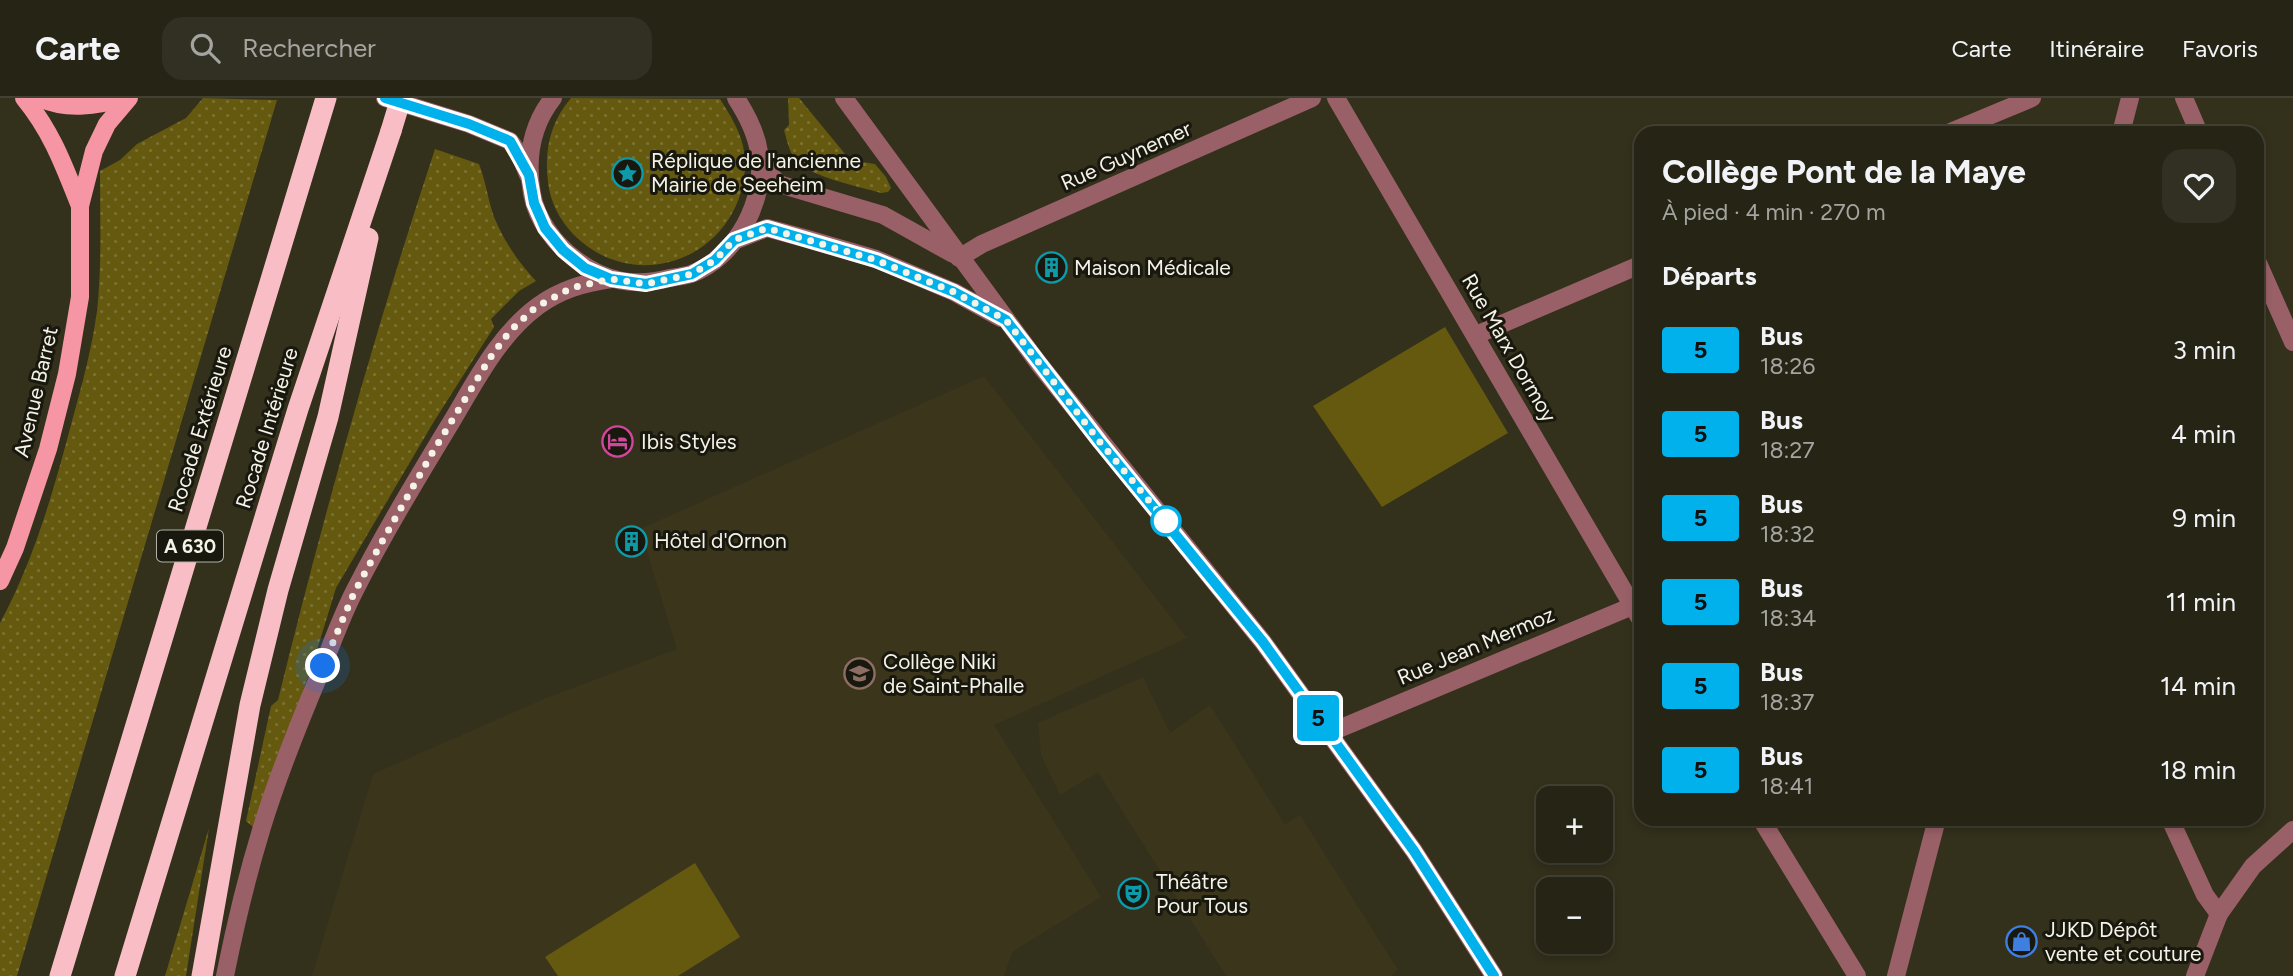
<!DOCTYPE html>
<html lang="fr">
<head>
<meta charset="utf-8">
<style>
  body { margin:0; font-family:Figtree,sans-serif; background:#323022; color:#f1f3f6; height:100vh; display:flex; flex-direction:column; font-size:26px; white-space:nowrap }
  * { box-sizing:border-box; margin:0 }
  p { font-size:23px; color:#a4a4a0 }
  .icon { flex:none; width:38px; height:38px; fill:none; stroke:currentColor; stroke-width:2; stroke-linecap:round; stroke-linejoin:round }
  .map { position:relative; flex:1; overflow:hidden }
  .details { position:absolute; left:1634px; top:28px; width:630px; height:700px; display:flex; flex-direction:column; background:#262415; border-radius:21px; box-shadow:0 4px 10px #0003,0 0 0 2px #424134 }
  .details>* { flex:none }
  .badge { padding:0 14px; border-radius:5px; font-size:24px; line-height:46px }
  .tools { position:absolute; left:1536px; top:688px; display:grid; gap:14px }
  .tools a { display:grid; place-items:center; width:77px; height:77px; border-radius:14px; background:#262415; box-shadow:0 4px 10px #0003,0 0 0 2px #424134; font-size:35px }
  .you { position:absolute; width:35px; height:35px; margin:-18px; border:5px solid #fff; border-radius:50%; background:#1a73e8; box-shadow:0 0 0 10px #1a73e833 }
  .map>.badge { position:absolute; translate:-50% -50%; box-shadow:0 0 0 4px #fff }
  h2 { padding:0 28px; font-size:26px; line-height:63px }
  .round { display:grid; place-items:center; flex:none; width:74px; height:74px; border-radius:21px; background:#323022 }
  .headline { display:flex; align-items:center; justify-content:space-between; height:119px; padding:0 28px }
  h1 { font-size:33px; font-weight:700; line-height:52px }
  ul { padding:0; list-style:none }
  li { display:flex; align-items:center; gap:21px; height:84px; padding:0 28px }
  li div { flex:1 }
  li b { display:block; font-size:26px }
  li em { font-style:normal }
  li .badge { min-width:77px; font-weight:700; text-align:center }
  header { display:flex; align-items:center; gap:42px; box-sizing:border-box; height:98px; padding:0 35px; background:#262415; border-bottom:2px solid #424134 }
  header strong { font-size:33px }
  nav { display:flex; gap:38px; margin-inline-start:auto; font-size:24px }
  .search { width:490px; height:63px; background:#323022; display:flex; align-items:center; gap:18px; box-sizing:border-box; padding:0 24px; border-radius:21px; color:#a4a4a0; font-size:26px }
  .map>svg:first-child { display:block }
  .built { fill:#3b361b }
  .grass { fill:url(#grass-dots) }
  .garden { fill:#64590f }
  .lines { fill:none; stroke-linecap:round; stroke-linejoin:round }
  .minor { stroke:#9a6068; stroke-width:18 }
  .major { stroke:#f696a4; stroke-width:18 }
  .highway { stroke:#f9bec5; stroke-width:21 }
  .highway-bridge { stroke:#f9bec5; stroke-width:21 }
  .line-casing { stroke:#fff; stroke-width:16 }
  .line { stroke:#00b1eb; stroke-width:10 }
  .walk { stroke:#f5f3e7; stroke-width:7; stroke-dasharray:0 12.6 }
  .stop-dot { fill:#fff; stroke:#00b1eb; stroke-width:3.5 }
  .labels { text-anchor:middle; stroke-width:6; stroke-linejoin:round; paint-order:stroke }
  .shield { fill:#19180f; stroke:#b3b1a6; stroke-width:2 }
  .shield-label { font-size:19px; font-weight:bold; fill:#f5f3e7 }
  .street-label { font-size:21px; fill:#f5f3e7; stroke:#19180f }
  .poi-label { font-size:21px; fill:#f5f3e7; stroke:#19180f; text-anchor:start }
</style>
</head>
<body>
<header>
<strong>Carte</strong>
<div class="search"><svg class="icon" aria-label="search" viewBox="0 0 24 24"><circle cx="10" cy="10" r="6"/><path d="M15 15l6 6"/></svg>Rechercher</div>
<nav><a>Carte</a><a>Itinéraire</a><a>Favoris</a></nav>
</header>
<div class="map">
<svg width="2293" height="878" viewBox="0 0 2293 878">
  <defs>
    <pattern id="grass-dots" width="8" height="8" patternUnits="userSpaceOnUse" patternTransform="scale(1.75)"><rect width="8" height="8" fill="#64590f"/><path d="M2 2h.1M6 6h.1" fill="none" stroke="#7b7132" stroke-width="1.8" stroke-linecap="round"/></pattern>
  </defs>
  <rect width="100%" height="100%" fill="#33301c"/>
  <!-- built -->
  <g class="built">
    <polygon points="984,278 1187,540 994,627 1101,799 1012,854 1004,878 312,878 373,676 546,600 677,551 640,431"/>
    <polygon points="1143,579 1170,635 1210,607 1285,727 1300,717 1398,872 1391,878 1226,878 1098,674 1060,697 1041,657 1038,625"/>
  </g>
  <!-- grass -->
  <g class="grass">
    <path d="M 203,0 L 277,2 L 17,878 L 0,878 L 0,525 C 34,462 54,392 72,323 C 82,287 92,250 97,213 C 102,167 100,120 100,73 L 120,62 L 137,46 L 186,20 Z"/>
    <path d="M 571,0 L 720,1 C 732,20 745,40 745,64 C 745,156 638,202 573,136 C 560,122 550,104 548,84 C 544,53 550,24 571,0 Z"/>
    <path d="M 788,0 L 799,0 L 850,62 L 875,66 L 886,79 L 891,90 L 888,94 L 881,95 C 858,88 813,80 797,63 C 789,54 787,43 784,32 L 789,27 Z"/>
    <path d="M 435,51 L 479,66 C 486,84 488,102 494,119 C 504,143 518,164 536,183 L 519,193 L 491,221 L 494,229 L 433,325 L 336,490 L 313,565 L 253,729 L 246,723 L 271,608 L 278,602 C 324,416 375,232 435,51 Z"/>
    <polygon points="209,730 186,878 165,878"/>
  </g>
  <!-- garden -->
  <g class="garden">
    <polygon points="1445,229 1508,335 1382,409 1313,308"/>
    <polygon points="695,765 740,839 678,878 558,878 545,859"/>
  </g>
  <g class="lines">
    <!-- minor -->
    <g class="minor">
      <polyline points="385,0 469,26 510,43 520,57 528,77"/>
      <path d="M 553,0 C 531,28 526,62 532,96 C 537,122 554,145 575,161 C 605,184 634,189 670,180 C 677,179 685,178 691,176 C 737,159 767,101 759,54 C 756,34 747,17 736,0"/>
      <polyline points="844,0 1039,266 1263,544 1414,753 1494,878"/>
      <polyline points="1336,0 1642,524"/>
      <polyline points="2184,0 2199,35"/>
      <polyline points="1948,35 2032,0"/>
      <polyline points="2121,35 2130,0"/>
      <polyline points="760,57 768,74 779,86 883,117 953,156"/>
      <polyline points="734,143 767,130 804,140 876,161 954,194 1001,220"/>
      <polyline points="959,160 982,146 1312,0"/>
      <polyline points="2258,165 2293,244"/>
      <polyline points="1476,237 1642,166"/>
      <polyline points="1329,635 1642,504"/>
      <polyline points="1761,721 1857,878"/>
      <polyline points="2170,721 2205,797 2219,816"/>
      <path d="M 225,878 C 235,828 247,778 262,729 C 278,677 299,625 320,575 C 331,548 341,519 355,492 C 383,437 415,384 447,331 C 473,289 496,239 538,208 C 560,192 583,185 611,181"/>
      <polyline points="1896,878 1937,721"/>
      <polyline points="2195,878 2219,816 2253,768 2293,732"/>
    </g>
    <!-- major -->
    <g class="major">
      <path d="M 24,0 C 52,34 64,68 80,108"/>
      <path d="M 40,0 C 68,13 98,7 127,0"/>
      <polyline points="0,483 15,450 48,351 67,276 80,199 80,108 94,53 107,26 129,0"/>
    </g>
    <!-- highway -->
    <g class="highway">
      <polyline points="60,878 326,0"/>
      <polyline points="125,878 298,311 391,33"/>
      <polyline points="202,878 250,607 278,492 328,319 368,140"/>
    </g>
    <!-- highway-bridge -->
    <polyline class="highway-bridge" points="391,33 401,0"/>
  </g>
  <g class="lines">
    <defs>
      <polyline id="line" points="385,0 469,26 510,43 529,77 534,105 545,130 563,152 585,170 611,181 646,186 692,176 715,162 734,142 767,130 876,162 954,194 1006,222 1100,344 1263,544 1414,753 1494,878"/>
    </defs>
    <!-- line casing -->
    <use href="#line" class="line-casing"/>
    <!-- line -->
    <use href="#line" class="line"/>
    <!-- walk -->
    <polyline class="walk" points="323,568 354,495 379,449 431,357 490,260 510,233 536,209 571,190 611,181 646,186 692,176 715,162 734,142 767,130 876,162 954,194 1006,222 1100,344 1166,423"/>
  </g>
  <!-- icons -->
  <defs>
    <symbol id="sight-ring" viewBox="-11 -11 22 22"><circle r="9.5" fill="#19180f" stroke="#0f9aa8" stroke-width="1.5"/><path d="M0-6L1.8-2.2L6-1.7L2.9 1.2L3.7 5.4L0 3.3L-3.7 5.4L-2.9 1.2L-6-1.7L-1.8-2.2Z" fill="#0f9aa8"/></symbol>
    <symbol id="building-ring" viewBox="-11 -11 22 22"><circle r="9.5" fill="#19180f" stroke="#0f9aa8" stroke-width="1.5"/><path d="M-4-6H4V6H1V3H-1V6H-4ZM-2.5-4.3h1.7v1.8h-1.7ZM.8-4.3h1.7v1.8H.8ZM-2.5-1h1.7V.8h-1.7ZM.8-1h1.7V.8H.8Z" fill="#0f9aa8"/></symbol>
    <symbol id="hotel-ring" viewBox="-11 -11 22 22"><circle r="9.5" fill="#19180f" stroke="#d1479c" stroke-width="1.5"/><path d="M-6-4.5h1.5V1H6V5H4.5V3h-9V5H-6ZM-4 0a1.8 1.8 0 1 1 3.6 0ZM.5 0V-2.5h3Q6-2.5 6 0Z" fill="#d1479c"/></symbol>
    <symbol id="school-ring" viewBox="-11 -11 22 22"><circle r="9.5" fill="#19180f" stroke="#8d6e63" stroke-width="1.5"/><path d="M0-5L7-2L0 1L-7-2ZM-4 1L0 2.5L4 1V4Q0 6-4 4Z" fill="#8d6e63"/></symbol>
    <symbol id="theatre-ring" viewBox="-11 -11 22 22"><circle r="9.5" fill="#19180f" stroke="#0f9aa8" stroke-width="1.5"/><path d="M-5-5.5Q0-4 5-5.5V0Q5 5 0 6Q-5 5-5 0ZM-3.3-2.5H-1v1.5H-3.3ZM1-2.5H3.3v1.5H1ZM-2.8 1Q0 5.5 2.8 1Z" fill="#0f9aa8"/></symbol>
    <symbol id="shop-ring" viewBox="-11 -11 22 22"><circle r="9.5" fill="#19180f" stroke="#3f7fe0" stroke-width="1.5"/><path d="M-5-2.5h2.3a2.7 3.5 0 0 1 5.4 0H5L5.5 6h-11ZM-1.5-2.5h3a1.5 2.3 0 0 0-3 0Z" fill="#3f7fe0"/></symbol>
  </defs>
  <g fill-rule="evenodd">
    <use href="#sight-ring" x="610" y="58" width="35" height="35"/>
    <use href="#building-ring" x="1034" y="152" width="35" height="35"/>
    <use href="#hotel-ring" x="600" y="326" width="35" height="35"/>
    <use href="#building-ring" x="614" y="426" width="35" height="35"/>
    <use href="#school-ring" x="842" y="558" width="35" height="35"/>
    <use href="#theatre-ring" x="1116" y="778" width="35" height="35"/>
    <use href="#shop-ring" x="2004" y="826" width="35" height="35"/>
  </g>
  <!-- markers -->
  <circle class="stop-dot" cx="1166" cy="423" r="14"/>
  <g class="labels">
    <!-- shield labels -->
    <rect class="shield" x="157" y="432.5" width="66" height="31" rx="5"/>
    <g class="shield-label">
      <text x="190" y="455">A 630</text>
    </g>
    <!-- street labels -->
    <g class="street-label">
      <text transform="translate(1126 58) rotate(-24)" y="7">Rue Guynemer</text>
      <text transform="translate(1509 250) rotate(60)" y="7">Rue Marx Dormoy</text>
      <text transform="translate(36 294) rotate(-77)" y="7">Avenue Barret</text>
      <text transform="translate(267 330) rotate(-73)" y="7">Rocade Intérieure</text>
      <text transform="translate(200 331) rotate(-73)" y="7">Rocade Extérieure</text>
      <text transform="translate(1476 548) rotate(-23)" y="7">Rue Jean Mermoz</text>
    </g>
    <!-- poi labels -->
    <g class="poi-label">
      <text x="651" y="70">Réplique de l'ancienne<tspan x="651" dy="24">Mairie de Seeheim</tspan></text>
      <text x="1074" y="177">Maison Médicale</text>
      <text x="641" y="351">Ibis Styles</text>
      <text x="654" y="450">Hôtel d'Ornon</text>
      <text x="883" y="571">Collège Niki<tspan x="883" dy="24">de Saint-Phalle</tspan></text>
      <text x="1156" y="791">Théâtre<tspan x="1156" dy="24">Pour Tous</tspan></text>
      <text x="2045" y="839">JJKD Dépôt<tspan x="2045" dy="24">vente et couture</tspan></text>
    </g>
  </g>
</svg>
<div class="tools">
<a>+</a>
<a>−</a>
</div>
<div class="you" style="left:323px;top:568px"></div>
<b class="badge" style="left:1318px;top:620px;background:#00b1eb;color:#111">5</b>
<section class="details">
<div class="headline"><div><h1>Collège Pont de la Maye</h1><p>À pied · 4 min · 270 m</p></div><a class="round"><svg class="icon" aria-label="heart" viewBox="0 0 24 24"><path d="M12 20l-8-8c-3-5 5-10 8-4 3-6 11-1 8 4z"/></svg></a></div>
<h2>Départs</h2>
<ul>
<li><span class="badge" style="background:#00b1eb;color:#111">5</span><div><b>Bus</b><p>18:26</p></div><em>3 min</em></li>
<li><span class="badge" style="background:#00b1eb;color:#111">5</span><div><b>Bus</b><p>18:27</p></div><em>4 min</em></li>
<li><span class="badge" style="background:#00b1eb;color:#111">5</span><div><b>Bus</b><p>18:32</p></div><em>9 min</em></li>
<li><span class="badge" style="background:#00b1eb;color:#111">5</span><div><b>Bus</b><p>18:34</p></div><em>11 min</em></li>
<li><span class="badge" style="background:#00b1eb;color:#111">5</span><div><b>Bus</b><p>18:37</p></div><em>14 min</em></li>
<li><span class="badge" style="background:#00b1eb;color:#111">5</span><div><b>Bus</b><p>18:41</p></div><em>18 min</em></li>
</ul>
</section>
</div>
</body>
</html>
